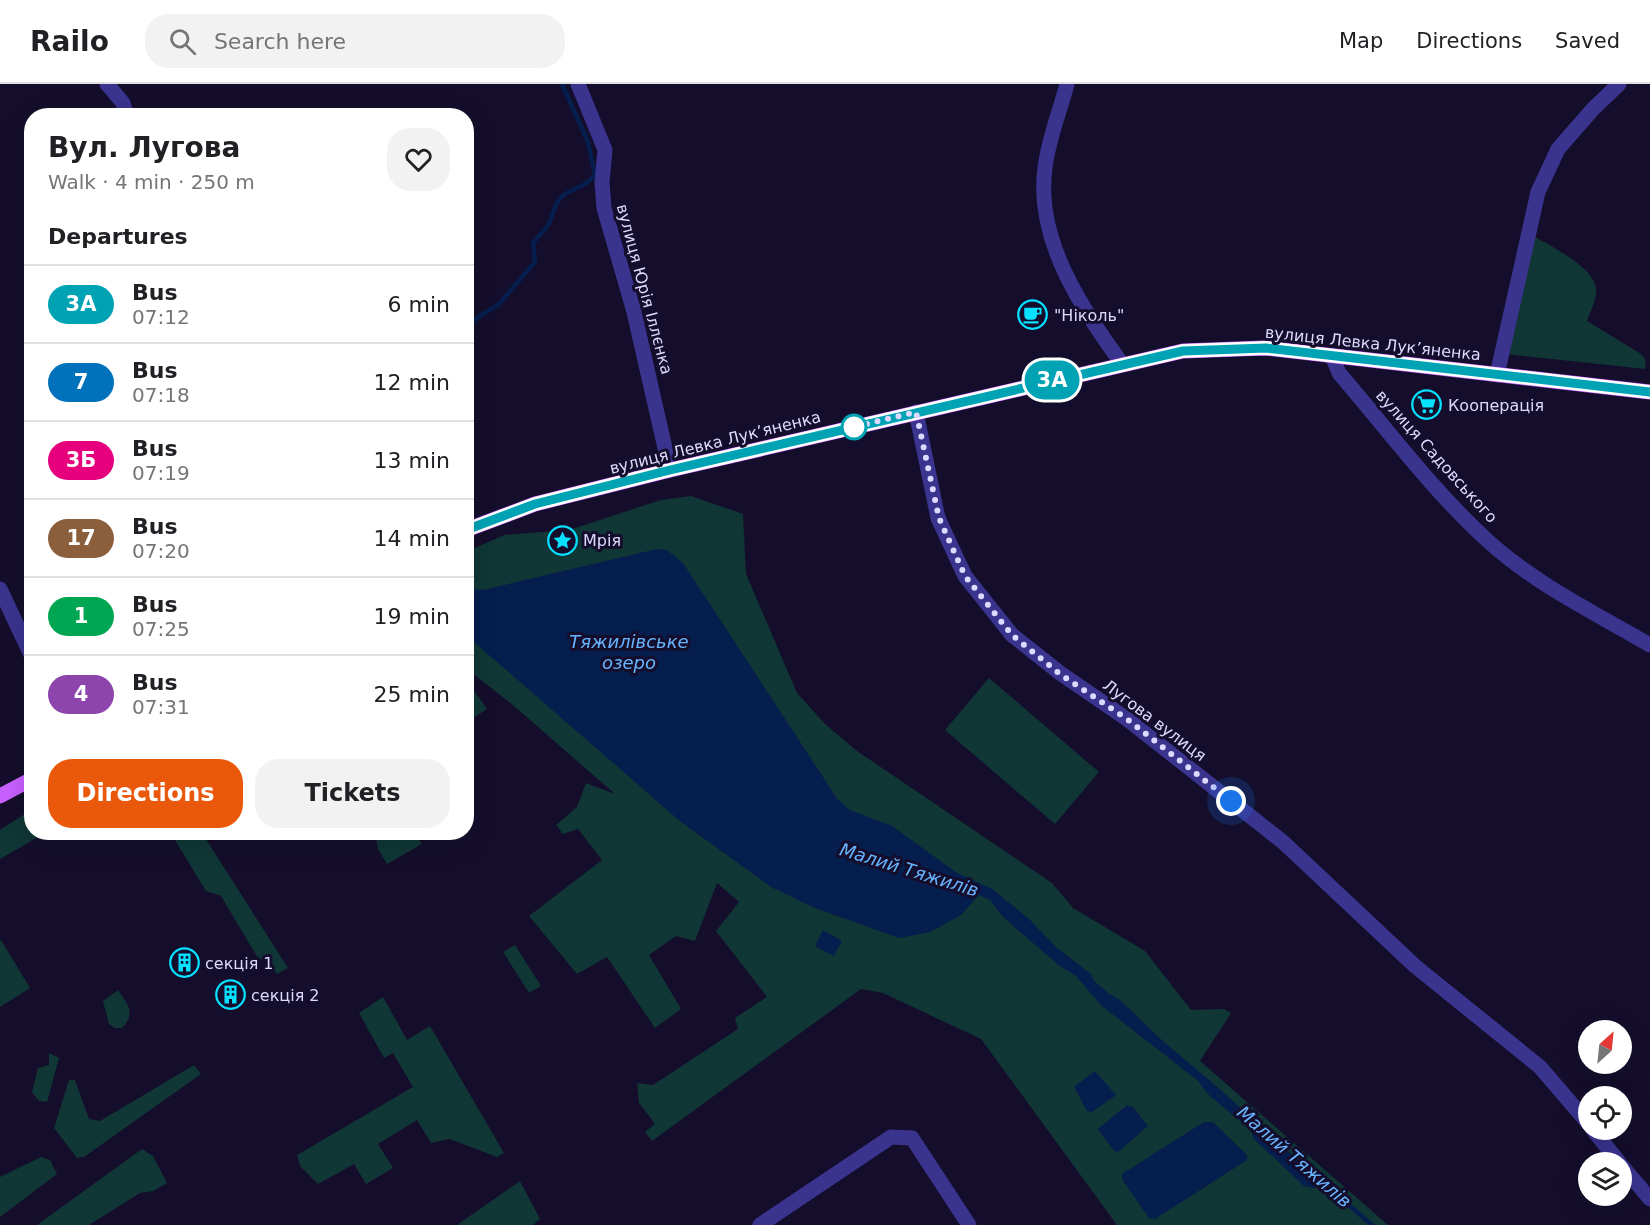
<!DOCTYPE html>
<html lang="en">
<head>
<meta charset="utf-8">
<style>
  body { margin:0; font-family:"DejaVu Sans",sans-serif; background:#f2f2f2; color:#202124; height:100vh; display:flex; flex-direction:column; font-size:22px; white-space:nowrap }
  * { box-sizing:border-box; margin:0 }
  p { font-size:20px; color:#757577 }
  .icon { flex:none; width:33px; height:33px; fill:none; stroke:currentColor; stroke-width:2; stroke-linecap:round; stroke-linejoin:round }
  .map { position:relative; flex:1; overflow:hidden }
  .side { position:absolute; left:24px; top:24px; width:450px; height:732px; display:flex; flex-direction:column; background:#fff; border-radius:24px; box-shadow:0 6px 24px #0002 }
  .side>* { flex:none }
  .badge { padding:0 12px; border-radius:20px; font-size:21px; line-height:39px }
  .needle { width:39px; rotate:27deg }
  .tools { position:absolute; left:1578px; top:936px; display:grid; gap:12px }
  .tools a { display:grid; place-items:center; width:54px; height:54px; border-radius:50%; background:#fff; box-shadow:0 6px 24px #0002; font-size:30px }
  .you { position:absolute; width:30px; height:30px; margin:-15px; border:4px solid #fff; border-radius:50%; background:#1a73e8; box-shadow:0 0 0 9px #1a73e833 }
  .map>.badge { position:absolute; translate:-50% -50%; box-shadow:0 0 0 3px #fff }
  h2 { padding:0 24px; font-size:22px; line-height:54px }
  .round { display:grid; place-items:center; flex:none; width:63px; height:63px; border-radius:24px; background:#f2f2f2 }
  .headline { display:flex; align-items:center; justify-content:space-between; height:102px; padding:0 24px }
  h1 { font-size:28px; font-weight:600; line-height:45px }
  .cta { display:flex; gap:12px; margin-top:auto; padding:12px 24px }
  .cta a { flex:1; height:69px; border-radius:24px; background:#ea580c; color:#fff; font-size:24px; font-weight:600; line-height:69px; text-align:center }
  .cta a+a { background:#f2f2f2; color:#202124 }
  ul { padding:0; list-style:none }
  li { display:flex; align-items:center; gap:18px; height:78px; padding:0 24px; border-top:2px solid #e0e0e0 }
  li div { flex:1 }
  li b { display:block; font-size:22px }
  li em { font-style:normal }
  li .badge { min-width:66px; font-weight:700; text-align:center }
  header { display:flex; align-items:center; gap:36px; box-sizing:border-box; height:84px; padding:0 30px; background:#fff; border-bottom:2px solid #e0e0e0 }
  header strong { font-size:28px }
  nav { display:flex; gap:33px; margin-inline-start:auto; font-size:21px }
  .search { width:420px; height:54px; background:#f2f2f2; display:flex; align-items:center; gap:15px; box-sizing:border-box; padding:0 21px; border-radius:24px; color:#757577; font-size:22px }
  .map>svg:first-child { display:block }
  .green { fill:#103636 }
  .water { fill:#051e4e }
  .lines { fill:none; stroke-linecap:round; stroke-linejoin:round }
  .stream { stroke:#051e4e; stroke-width:4.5 }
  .minor { stroke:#3a348f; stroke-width:15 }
  .major { stroke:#c760ff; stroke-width:15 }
  .line-casing { stroke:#fff; stroke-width:14 }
  .line { stroke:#00a3b4; stroke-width:9 }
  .walk { stroke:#ded9ff; stroke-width:6; stroke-dasharray:0 10.8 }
  .stop-dot { fill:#fff; stroke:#00a3b4; stroke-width:3 }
  .labels { text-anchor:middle; stroke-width:6; stroke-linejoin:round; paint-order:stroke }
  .street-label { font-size:16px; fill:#ded9ff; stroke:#140e2c }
  .poi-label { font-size:16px; fill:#ded9ff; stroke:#140e2c; text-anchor:start }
  .water-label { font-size:18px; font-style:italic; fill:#67b5ff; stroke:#140e2c }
</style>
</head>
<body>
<header>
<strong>Railo</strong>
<div class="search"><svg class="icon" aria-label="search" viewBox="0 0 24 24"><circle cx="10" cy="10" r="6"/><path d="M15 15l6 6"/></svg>Search here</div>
<nav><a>Map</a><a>Directions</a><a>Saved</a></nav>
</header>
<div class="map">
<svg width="1650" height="1141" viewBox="0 0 1650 1141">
  <rect width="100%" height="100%" fill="#140e2c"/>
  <!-- green -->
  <g class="green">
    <path d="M 1533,152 C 1551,162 1594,183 1596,205 C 1597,215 1590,228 1587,237 L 1641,270 L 1646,277 L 1645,285 L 1506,270 Z"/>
    <polygon points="691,412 743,430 746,490 797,609 825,640 857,667 1052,799 1073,824 1145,867 1191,926 1224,925 1231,929 1200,977 1388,1141 1117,1141 981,955 883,909 861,905 652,1057 645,1048 655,1040 639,1019 637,999 653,1001 738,945 735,934 767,913 716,847 739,818 717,799 695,857 676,852 649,871 681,925 655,944 607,873 577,890 529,832 602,776 578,745 563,750 556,741 577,723 586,699 615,710 514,622 467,585 466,468 504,451 569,446 661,416"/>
    <polygon points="989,594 1099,688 1055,740 945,646"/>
    <polygon points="466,595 487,625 467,638 466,638"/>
    <polygon points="31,726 32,748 45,749 0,775 0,746"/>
    <polygon points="182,748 202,749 288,884 277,890 266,877 258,874 221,812 206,807 173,753"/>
    <polygon points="375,749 414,749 422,760 387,780 378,765"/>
    <polygon points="1,856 30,904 0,923 0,857"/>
    <polygon points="515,861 541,902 529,909 503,868"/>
    <path d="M 118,906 C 128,920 136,930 122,944 L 115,944 L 109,940 L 103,917 Z"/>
    <polygon points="383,913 407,956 430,942 504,1069 497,1073 450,1055 431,1059 417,1036 378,1060 393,1084 366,1100 354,1080 318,1100 300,1082 297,1071 413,1003 393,969 384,974 359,929"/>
    <polygon points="49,969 59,974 47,1018 39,1017 32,1008 38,984 49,981"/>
    <polygon points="194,981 201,990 84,1073 77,1074 54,1044 69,996 75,996 89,1035 100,1037"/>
    <polygon points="142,1065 153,1072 167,1099 153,1107 140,1109 89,1141 37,1141"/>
    <polygon points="41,1073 50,1076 57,1090 0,1133 0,1093"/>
    <polygon points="520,1097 540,1135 533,1141 457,1141"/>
  </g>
  <!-- water -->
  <g class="water">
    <polygon points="657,465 667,466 683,479 838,716 850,726 892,742 957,789 992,805 1029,835 1057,864 1091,890 1094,897 1108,909 1120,916 1165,959 1214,1000 1321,1097 1314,1104 1304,1102 1253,1054 1251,1046 1209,1011 1197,996 1102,922 1076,892 1060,882 1004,834 990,816 979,811 961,831 930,848 899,854 815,824 771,803 680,737 467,552 467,505 483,506"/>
    <polygon points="823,846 842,857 834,872 815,862"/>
    <polygon points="1095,987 1116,1011 1092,1028 1087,1027 1074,1003"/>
    <polygon points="1127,1021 1133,1023 1148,1042 1118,1068 1114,1067 1098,1045"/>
    <polygon points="1204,1038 1213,1038 1247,1071 1247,1076 1155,1135 1149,1134 1122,1095 1122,1090"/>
  </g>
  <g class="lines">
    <!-- stream -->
    <g class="stream">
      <path d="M 466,241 L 499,220 L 535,178 L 533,159 C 537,154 542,149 546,144 C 554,133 552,120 564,111 C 576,102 587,103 595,90 L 588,58 L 562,0"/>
      <polyline points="466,339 470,348 466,374"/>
      <polyline points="1317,1094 1372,1141"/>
    </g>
    <!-- minor -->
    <g class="minor">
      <polyline points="107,0 123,19 127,32"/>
      <polyline points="578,0 605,66 602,98 604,124 634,228 670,386"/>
      <path d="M 1067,0 C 1060,27 1048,56 1045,84 C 1035,156 1082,224 1122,280"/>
      <path d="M 1332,272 L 1339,289 C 1388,346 1433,407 1488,457 C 1535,500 1595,529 1650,561"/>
      <polyline points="1497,291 1538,108 1558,65 1593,25 1619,0"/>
      <polyline points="916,328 938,434 965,492 1012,551 1060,589 1127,635 1283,758 1415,882 1540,983 1588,1039"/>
      <polyline points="0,505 32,573"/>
      <polyline points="1593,1046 1619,1078"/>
      <polyline points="1622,1082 1650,1115"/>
      <polyline points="760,1141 891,1053 912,1054 969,1141"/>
    </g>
    <!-- major -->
    <g class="major">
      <polyline points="466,446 535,420 670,386 1183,267 1265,264 1650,308"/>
      <polyline points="0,712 32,695"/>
    </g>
  </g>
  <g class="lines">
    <defs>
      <polyline id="line" points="466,446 535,420 670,386 1183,267 1266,264 1650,308"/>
    </defs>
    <!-- line casing -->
    <use href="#line" class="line-casing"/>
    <!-- line -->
    <use href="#line" class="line"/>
    <!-- walk -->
    <polyline class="walk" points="854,343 850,344 916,328 939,434 965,492 1012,551 1060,590 1127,635 1231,717"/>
  </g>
  <!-- icons -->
  <defs>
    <symbol id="cafe-ring" viewBox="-11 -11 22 22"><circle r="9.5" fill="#140e2c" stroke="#05e1ff" stroke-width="1.5"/><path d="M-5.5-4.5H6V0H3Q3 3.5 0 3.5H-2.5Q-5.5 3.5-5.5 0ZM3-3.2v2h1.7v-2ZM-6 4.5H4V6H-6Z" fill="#05e1ff"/></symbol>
    <symbol id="supermarket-ring" viewBox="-11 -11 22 22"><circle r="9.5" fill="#140e2c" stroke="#05e1ff" stroke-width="1.5"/><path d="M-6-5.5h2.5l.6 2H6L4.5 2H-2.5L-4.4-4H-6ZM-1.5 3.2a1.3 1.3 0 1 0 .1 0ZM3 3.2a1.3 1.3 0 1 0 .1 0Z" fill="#05e1ff"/></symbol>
    <symbol id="sight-ring" viewBox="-11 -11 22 22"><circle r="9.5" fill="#140e2c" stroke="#05e1ff" stroke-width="1.5"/><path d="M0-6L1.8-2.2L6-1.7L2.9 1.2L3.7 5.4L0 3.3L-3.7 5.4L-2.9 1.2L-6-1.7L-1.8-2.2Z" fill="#05e1ff"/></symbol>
    <symbol id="building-ring" viewBox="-11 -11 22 22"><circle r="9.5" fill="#140e2c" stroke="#05e1ff" stroke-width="1.5"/><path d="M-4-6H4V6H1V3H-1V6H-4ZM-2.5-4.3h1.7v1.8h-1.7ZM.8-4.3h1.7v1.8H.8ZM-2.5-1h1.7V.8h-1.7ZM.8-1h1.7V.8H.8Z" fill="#05e1ff"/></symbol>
  </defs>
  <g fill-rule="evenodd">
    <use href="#cafe-ring" x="1016" y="214" width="33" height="33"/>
    <use href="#supermarket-ring" x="1410" y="304" width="33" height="33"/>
    <use href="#sight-ring" x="546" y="440" width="33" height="33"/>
    <use href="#building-ring" x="168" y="862" width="33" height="33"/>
    <use href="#building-ring" x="214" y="894" width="33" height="33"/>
  </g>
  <!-- markers -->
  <circle class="stop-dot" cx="854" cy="343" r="12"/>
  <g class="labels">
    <!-- street labels -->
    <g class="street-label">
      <text transform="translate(645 205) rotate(75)" y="6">вулиця Юрія Іллєнка</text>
      <text transform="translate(1373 259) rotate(6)" y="6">вулиця Левка Лукʼяненка</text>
      <text transform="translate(715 358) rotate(-14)" y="6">вулиця Левка Лукʼяненка</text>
      <text transform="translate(1437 372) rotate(48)" y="6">вулиця Садовського</text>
      <text transform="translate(1155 636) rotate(37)" y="6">Лугова вулиця</text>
    </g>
    <!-- poi labels -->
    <g class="poi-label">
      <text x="1054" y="237">"Ніколь"</text>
      <text x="1448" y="327">Кооперація</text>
      <text x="583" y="462">Мрія</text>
      <text x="205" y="885">секція 1</text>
      <text x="251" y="917">секція 2</text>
    </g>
    <!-- water labels -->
    <g class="water-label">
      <text x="629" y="564">Тяжилівське<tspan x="629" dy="21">озеро</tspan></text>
      <text transform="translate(909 786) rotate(17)" y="6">Малий Тяжилів</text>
      <text transform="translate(1294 1073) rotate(41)" y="6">Малий Тяжилів</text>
    </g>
  </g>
</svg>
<div class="tools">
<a><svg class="needle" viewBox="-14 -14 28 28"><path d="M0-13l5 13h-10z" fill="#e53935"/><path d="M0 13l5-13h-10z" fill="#757577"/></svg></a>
<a><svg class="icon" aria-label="locate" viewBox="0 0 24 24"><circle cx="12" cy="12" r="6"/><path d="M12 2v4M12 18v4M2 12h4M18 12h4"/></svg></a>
<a><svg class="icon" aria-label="layers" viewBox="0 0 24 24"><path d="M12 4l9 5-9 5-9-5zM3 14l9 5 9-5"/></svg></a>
</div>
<div class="you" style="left:1231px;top:717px"></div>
<b class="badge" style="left:1052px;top:296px;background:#00a3b4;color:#fff">3А</b>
<section class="side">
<div class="headline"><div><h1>Вул. Лугова</h1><p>Walk · 4 min · 250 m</p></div><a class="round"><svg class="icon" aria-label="heart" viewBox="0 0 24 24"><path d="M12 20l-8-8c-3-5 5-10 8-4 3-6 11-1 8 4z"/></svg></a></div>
<h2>Departures</h2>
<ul>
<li><span class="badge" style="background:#00a3b4;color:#fff">3А</span><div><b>Bus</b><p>07:12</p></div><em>6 min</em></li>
<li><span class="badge" style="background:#0072bc;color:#fff">7</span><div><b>Bus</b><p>07:18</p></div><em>12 min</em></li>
<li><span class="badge" style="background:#e6007e;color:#fff">3Б</span><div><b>Bus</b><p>07:19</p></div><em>13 min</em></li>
<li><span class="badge" style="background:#8b5e3c;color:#fff">17</span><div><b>Bus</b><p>07:20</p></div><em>14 min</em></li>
<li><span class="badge" style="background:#00a651;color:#fff">1</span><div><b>Bus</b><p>07:25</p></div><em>19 min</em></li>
<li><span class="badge" style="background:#8e44ad;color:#fff">4</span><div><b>Bus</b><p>07:31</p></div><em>25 min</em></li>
</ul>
<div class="cta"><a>Directions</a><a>Tickets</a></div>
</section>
</div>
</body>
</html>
